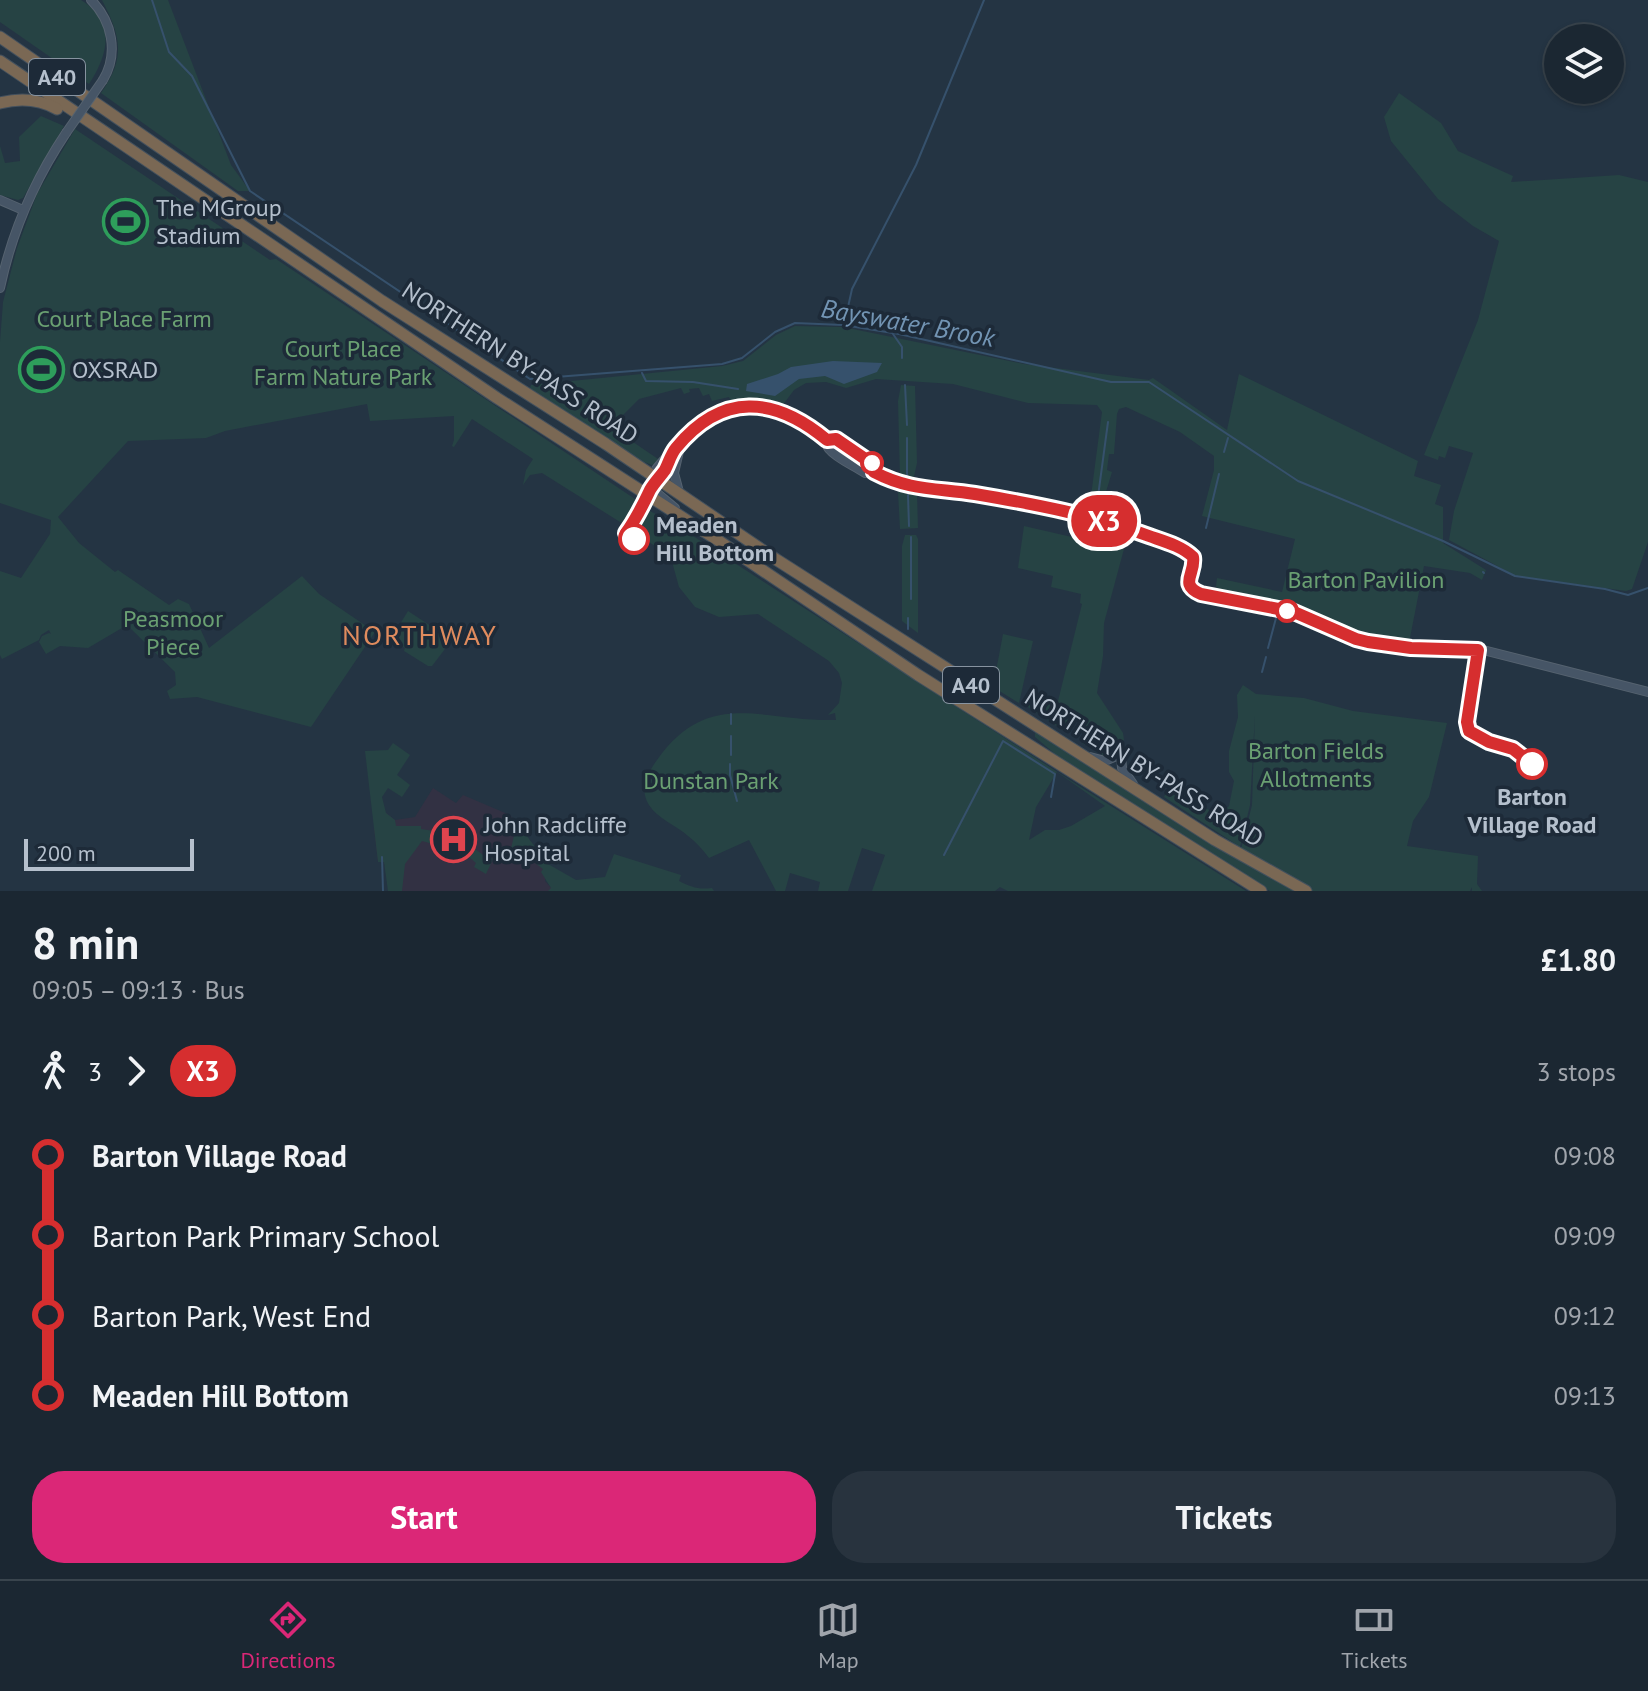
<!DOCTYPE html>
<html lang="en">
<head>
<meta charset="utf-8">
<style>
  body { margin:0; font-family:"PT Sans",sans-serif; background:#28333e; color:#f1f3f6; height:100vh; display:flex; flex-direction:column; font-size:30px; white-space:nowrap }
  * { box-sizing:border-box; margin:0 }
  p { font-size:26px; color:#a0a5ac }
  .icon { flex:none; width:44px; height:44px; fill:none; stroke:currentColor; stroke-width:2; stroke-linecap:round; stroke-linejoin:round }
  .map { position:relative; height:891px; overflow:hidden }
  .panel { display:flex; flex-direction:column; background:#1b2732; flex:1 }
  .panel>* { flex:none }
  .badge { padding:0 16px; border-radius:26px; font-size:28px; line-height:52px }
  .fabs { position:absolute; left:1544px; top:24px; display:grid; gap:16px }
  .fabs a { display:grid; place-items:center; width:80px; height:80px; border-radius:50%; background:#1b2732; box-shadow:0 2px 6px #0004,0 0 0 2px #39444d; font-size:40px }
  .scale { position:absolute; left:24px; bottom:20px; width:170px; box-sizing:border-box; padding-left:8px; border:4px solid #b5c0cd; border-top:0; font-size:22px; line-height:28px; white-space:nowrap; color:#b5c0cd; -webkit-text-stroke:6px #1d2a38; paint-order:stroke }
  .map>.badge { position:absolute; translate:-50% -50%; box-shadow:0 0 0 4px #fff }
  .legs { display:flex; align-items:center; gap:12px; height:88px; padding:0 32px; font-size:26px }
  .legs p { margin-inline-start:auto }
  .head { display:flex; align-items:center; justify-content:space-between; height:136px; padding:0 32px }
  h1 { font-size:44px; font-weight:800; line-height:60px }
  .button { display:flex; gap:16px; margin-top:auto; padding:16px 32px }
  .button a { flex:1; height:92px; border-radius:32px; background:#db2777; color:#fff; font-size:32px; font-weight:800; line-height:92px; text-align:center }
  .button a+a { background:#28333e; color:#f1f3f6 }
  ul { padding:0 32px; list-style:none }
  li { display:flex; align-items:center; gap:28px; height:80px; font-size:30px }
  li i { display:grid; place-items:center; width:12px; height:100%; margin:0 10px; background:currentColor }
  li i::after { content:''; width:20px; height:20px; margin:-10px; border:6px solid; border-radius:50%; background:#1b2732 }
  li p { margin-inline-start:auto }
  li:first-child i { background:linear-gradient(#0000 50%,currentColor 0) }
  li:last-child i { background:linear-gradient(currentColor 50%,#0000 0) }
  .menu { display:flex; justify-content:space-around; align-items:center; height:112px; border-top:2px solid #39444d; background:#1b2732; font-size:22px; color:#a0a5ac }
  .menu a { display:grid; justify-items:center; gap:4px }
  .menu .active { color:#db2777 }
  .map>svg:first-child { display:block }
  .medical { fill:#323143 }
  .green { fill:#264344; fill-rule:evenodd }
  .water { fill:#36516c }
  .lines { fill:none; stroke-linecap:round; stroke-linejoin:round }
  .stream { stroke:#36516c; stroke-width:2 }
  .secondary-casing { stroke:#566370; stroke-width:10 }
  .highway-casing { stroke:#43505d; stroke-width:13 }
  .secondary { stroke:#465566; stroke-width:8 }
  .highway { stroke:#7a6854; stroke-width:11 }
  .secondary-bridge-casing { stroke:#566370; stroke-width:10; stroke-linecap:butt }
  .secondary-bridge { stroke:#465566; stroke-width:8 }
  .line-1-casing { stroke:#fff; stroke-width:18 }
  .line-1 { stroke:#d62e2f; stroke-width:12 }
  .stop-1-dot { fill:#fff; stroke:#d62e2f; stroke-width:4 }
  .labels { text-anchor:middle; stroke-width:7; stroke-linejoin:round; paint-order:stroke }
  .shield { fill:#1d2a38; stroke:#8793a0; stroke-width:2 }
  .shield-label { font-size:22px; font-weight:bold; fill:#b5c0cd }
  .poi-label { font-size:24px; fill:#b5c0cd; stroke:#1d2a38; text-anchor:start }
  .park-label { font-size:24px; fill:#6aa072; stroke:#1d2a38 }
  .street-label { font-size:24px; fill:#b5c0cd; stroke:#1d2a38 }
  .stop-label { font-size:24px; font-weight:bold; fill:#b5c0cd; stroke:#1d2a38; text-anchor:start }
  .water-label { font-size:26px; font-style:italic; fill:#7294b3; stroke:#1d2a38 }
  .quarter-label { font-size:28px; letter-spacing:2px; fill:#df8b5e; stroke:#1d2a38 }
</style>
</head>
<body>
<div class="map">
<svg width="1648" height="891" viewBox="0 0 1648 891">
  <rect width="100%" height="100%" fill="#243443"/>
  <!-- medical -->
  <polygon class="medical" points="433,788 456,803 463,795 510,815 548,864 545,881 554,891 388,891 388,877 384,862 378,862 374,829 386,813 395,820 415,817"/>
  <!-- green -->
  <g class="green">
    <path d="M 0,0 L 81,0 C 117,22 108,55 89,84 L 0,22 Z"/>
    <path d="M 102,0 L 168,0 L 231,165 L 250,191 L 238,191 L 101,93 C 127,57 120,35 102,0 Z"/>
    <polygon points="1399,93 1441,123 1458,151 1513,176 1511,182 1619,175 1648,182 1648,542 1632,589 1626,591 1516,576 1449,540 1454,511 1473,453 1449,446 1445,458 1439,456 1438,460 1424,455 1478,320 1499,241 1473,226 1438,199 1391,141 1384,117"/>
    <polygon points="41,116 64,126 23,198 18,200 0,195 0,146 5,163 20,161 19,137"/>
    <polygon points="75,129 270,260 276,259 635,499 640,508 628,527 542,473 530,475 523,485 526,470 533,459 472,419 454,447 452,446 454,440 454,416 370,421 367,404 225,431 206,438 128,441 58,517 79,543 115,572 118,570 169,605 178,599 189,604 209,648 302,576 319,594 375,632 311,727 197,697 170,699 167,691 176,685 175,672 127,625 88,648 60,646 46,654 39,642 42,636 49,633 51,634 49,630 41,635 39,640 2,659 0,655 0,571 21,578 50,534 51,520 0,503 0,342 3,302 17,248 37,194"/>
    <polygon points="795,326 843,327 1024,364 1149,380 1153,378 1227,430 1239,374 1418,461 1414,476 1441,485 1435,504 1443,507 1443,543 1486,570 1482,580 1470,573 1424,566 1409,643 1358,635 1298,609 1234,595 1216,587 1217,578 1282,592 1295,539 1202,516 1214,470 1214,456 1180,432 1126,407 1119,409 1117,414 1114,454 1109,454 1107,470 1112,472 1099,515 1089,511 1102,412 1097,405 1028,403 953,384 876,379 846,388 826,382 806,383 794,390 782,406 765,401 732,403 729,397 712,401 709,394 703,396 699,388 689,389 690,392 684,394 681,388 639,399 611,427 658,459 678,435 691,425 659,462 652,465 644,462 530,388 531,385 722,366 743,361 776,335"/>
    <polygon points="901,385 915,386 917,463 913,481 900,477 898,401"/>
    <polygon points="898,492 917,494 918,528 900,529"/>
    <path d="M 650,511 L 673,523 L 1076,784 L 1246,891 L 1008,891 L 1000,887 L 995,891 L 872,891 L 885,855 L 862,848 L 848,891 L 818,891 L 820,882 L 790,873 L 785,891 L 776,891 L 749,840 L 709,858 C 703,850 696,842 688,836 C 677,826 657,818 649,805 C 639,789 647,774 657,760 C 709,687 762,722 836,720 L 835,713 L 828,715 L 839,703 L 842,683 L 839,673 L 829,661 L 758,614 L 719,617 L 695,607 L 679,587 L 671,558 L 637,533 ZM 1057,772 L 1105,806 L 1071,826 L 1059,830 L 1045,830 L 1029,840 L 1036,807 Z"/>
    <polygon points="1024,526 1124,549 1104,623 1103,656 1097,693 1123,733 1124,740 1113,752 1103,755 1082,743 1086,721 1071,718 1067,733 1025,705 1027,694 1058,701 1082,604 1080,603 1081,594 1051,587 1053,576 1018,568"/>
    <polygon points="905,535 916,535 918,539 918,633 902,621 902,546"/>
    <polygon points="408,611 449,638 448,645 432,666 428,666 404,651 405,648 399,644 397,647 389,642"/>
    <polygon points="1003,634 1033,641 1019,703 993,687"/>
    <polygon points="1243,685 1256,694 1304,698 1353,711 1447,723 1429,797 1413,821 1407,846 1478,856 1477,884 1482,891 1472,891 1472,887 1470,891 1313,891 1241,849 1252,805 1255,715 1250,805 1240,847 1164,797 1170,784 1212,812 1221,813 1229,806 1234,781 1229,772 1229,751 1238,717 1237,695"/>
    <polygon points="1035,733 1039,733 1302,891 1270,891 1227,867 1061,759 1035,737"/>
    <path d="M 393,743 L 410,755 L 397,775 L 410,785 L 402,797 L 388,788 L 382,797 L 386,813 L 395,820 L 396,826 L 421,826 L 421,829 C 448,832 466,841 487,858 L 490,856 L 493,859 L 486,874 L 474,867 L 476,863 C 464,852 451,844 435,840 L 433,844 L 422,841 L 405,864 L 402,891 L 388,891 L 384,862 L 378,862 L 365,751 L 388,750 Z"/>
    <path d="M 517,823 L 548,864 L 576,880 L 605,877 L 614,854 L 681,875 L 679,881 C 691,887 699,890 712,888 L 714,891 L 548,891 L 551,888 L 541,872 L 543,869 L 520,852 L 517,854 L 513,852 L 509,857 Z"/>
  </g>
  <!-- water -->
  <polygon class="water" points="833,361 882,363 877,372 844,384 825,376 799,379 775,396 746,391 747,384 778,374 791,367"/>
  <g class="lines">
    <!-- stream -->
    <g class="stream">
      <polyline points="152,0 169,52 192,76 250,191 530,379 722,364 742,358 775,332 795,323 843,325 899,334 1111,382 1149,382 1298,481 1443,541 1515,576 1605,589 1628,595 1648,588"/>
      <polyline points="844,325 852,289 916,165 984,0"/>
      <polyline points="893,334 902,347 902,358"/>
      <polyline points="642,373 646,381 693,382 738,389"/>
      <polyline points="905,385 907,425"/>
      <polyline points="907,438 907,478"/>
      <polyline points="1224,452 1228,438"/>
      <polyline points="908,495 909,526"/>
      <polyline points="1097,504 1108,422"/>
      <polyline points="1206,528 1219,474"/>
      <polyline points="1483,572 1484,573"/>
      <polyline points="911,599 911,537"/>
      <polyline points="908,629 908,618"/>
      <polyline points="1268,648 1276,618"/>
      <polyline points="1262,672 1266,657"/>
      <polyline points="731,714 731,724"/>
      <polyline points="731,736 731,755"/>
      <polyline points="730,764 730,775 737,801"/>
      <polyline points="944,855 1003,741 1055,774 1051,797"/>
      <polyline points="382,857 383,891"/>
    </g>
    <defs>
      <g id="secondary">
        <path d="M 91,0 C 112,21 119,53 103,80"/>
        <polyline points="0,200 23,210"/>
        <path d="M 0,288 C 12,231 34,181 66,133"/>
        <polyline points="874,472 900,485 973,494 1083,516 1136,531 1190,553 1194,561 1189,580 1192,590 1294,612 1368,642 1411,648 1483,650 1648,692"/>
        <polyline points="656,481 671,455"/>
        <path d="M 651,488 L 652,475 L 657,468 C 690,427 740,385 794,417 C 803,422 820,430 825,438 C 827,442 826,446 829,449 C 837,459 855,466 865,473 L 874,472 L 874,465 L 836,439 L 827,440"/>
        <polyline points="648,489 651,488 675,508"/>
        <polyline points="679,492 674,473 680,447"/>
        <polyline points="1090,757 1105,761 1121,754 1122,768 1133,784"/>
      </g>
      <g id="highway">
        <polyline points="0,37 382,301 606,444 777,560 1215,840 1306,891"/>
        <polyline points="0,61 497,398 719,541 918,675 1261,891"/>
        <path d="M 0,103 C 20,98 39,99 57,109"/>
      </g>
    </defs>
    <!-- secondary casing -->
    <use href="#secondary" class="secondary-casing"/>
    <!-- highway casing -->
    <use href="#highway" class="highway-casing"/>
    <!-- secondary -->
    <use href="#secondary" class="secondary"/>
    <!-- highway -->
    <use href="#highway" class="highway"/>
    <defs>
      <polyline id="secondary-bridge" points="66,133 103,80"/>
    </defs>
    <!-- secondary-bridge casing -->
    <use href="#secondary-bridge" class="secondary-bridge-casing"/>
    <!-- secondary-bridge -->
    <use href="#secondary-bridge" class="secondary-bridge"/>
  </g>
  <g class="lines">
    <defs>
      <path id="line-1" d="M 634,539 L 626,533 C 636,519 643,505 650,490 C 654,483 660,477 665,470 C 669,462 671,454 676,448 C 722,392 774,396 827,440 L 836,439 L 874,465 L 874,472 C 910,491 937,488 975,494 C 1034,504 1093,515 1149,536 C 1163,541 1182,546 1193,557 C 1196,574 1178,584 1201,594 L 1294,612 L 1356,639 L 1368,642 L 1411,648 L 1478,650 L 1467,722 L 1469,731 L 1489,742 L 1513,749 L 1532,764"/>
    </defs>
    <!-- line-1 casing -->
    <use href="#line-1" class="line-1-casing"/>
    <!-- line-1 -->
    <use href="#line-1" class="line-1"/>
  </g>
  <!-- icons -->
  <defs>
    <symbol id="stadium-ring" viewBox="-11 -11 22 22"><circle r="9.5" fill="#1d2a38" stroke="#2e9e5b" stroke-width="1.5"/><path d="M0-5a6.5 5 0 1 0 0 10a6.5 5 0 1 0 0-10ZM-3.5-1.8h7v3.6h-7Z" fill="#2e9e5b"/></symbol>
    <symbol id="hospital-ring" viewBox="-11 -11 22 22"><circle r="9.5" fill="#1d2a38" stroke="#e0444e" stroke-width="1.5"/><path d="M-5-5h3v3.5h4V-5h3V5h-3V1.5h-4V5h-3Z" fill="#e0444e"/></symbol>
  </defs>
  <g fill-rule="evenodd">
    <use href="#stadium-ring" x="100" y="196" width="51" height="51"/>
    <use href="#stadium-ring" x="16" y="344" width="51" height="51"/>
    <use href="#hospital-ring" x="428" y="814" width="51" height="51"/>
  </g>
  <!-- markers -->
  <g class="stop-1-dot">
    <circle cx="872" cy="463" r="10"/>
    <circle cx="634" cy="539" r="14"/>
    <circle cx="1287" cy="611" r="10"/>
    <circle cx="1532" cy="764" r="14"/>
  </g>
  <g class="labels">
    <!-- shield labels -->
    <g class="shield">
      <rect x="29" y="59" width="56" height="36" rx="6"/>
      <rect x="943" y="667" width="56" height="36" rx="6"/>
    </g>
    <g class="shield-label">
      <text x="57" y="85">A40</text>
      <text x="971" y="693">A40</text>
    </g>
    <!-- poi labels -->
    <g class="poi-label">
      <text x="156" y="216">The MGroup<tspan x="156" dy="28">Stadium</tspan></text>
      <text x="72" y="378">OXSRAD</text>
      <text x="484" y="833">John Radcliffe<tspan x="484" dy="28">Hospital</tspan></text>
    </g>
    <!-- park labels -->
    <g class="park-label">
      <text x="124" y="327">Court Place Farm</text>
      <text x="343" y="357">Court Place<tspan x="343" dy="28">Farm Nature Park</tspan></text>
      <text x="1366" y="588">Barton Pavilion</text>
      <text x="173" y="627">Peasmoor<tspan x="173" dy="28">Piece</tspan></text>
      <text x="1316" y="759">Barton Fields<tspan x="1316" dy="28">Allotments</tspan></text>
      <text x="711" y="789">Dunstan Park</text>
    </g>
    <!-- street labels -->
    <g class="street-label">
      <text transform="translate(520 363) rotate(33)" y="8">NORTHERN BY-PASS ROAD</text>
      <text transform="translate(1144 768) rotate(32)" y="8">NORTHERN BY-PASS ROAD</text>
    </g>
    <!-- stop labels -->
    <g class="stop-label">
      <text x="656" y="533">Meaden<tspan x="656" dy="28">Hill Bottom</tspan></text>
      <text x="1532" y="805" text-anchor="middle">Barton<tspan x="1532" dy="28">Village Road</tspan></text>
    </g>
    <!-- water labels -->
    <g class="water-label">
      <text transform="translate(908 323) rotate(10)" y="9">Bayswater Brook</text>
    </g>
    <!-- quarter labels -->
    <g class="quarter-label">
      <text x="420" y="645">NORTHWAY</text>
    </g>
  </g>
</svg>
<div class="fabs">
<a><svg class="icon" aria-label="layers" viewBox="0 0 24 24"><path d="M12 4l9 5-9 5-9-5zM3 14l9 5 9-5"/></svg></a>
</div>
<div class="scale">200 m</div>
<b class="badge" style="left:1104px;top:521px;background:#d62e2f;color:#fff">X3</b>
</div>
<section class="panel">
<div class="head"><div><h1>8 min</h1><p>09:05 – 09:13 · Bus</p></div><b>£1.80</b></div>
<div class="legs"><svg class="icon" aria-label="walk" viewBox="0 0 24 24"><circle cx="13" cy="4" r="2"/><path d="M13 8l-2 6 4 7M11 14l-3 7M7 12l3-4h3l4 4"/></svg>3<svg class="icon" aria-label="forward" viewBox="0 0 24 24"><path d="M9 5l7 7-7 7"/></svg><b class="badge" style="background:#d62e2f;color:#fff">X3</b><p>3 stops</p></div>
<ul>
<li><i style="color:#d62e2f"></i><b>Barton Village Road</b><p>09:08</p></li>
<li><i style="color:#d62e2f"></i><span>Barton Park Primary School</span><p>09:09</p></li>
<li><i style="color:#d62e2f"></i><span>Barton Park, West End</span><p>09:12</p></li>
<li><i style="color:#d62e2f"></i><b>Meaden Hill Bottom</b><p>09:13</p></li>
</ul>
<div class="button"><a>Start</a><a>Tickets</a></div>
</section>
<nav class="menu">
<a class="active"><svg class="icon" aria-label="directions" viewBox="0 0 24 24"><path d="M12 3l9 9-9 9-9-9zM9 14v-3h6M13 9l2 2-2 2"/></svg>Directions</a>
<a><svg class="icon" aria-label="map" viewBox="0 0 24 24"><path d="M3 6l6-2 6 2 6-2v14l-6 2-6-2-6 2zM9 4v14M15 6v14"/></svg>Map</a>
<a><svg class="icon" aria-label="tickets" viewBox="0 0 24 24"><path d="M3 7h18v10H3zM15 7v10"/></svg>Tickets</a>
</nav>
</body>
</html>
